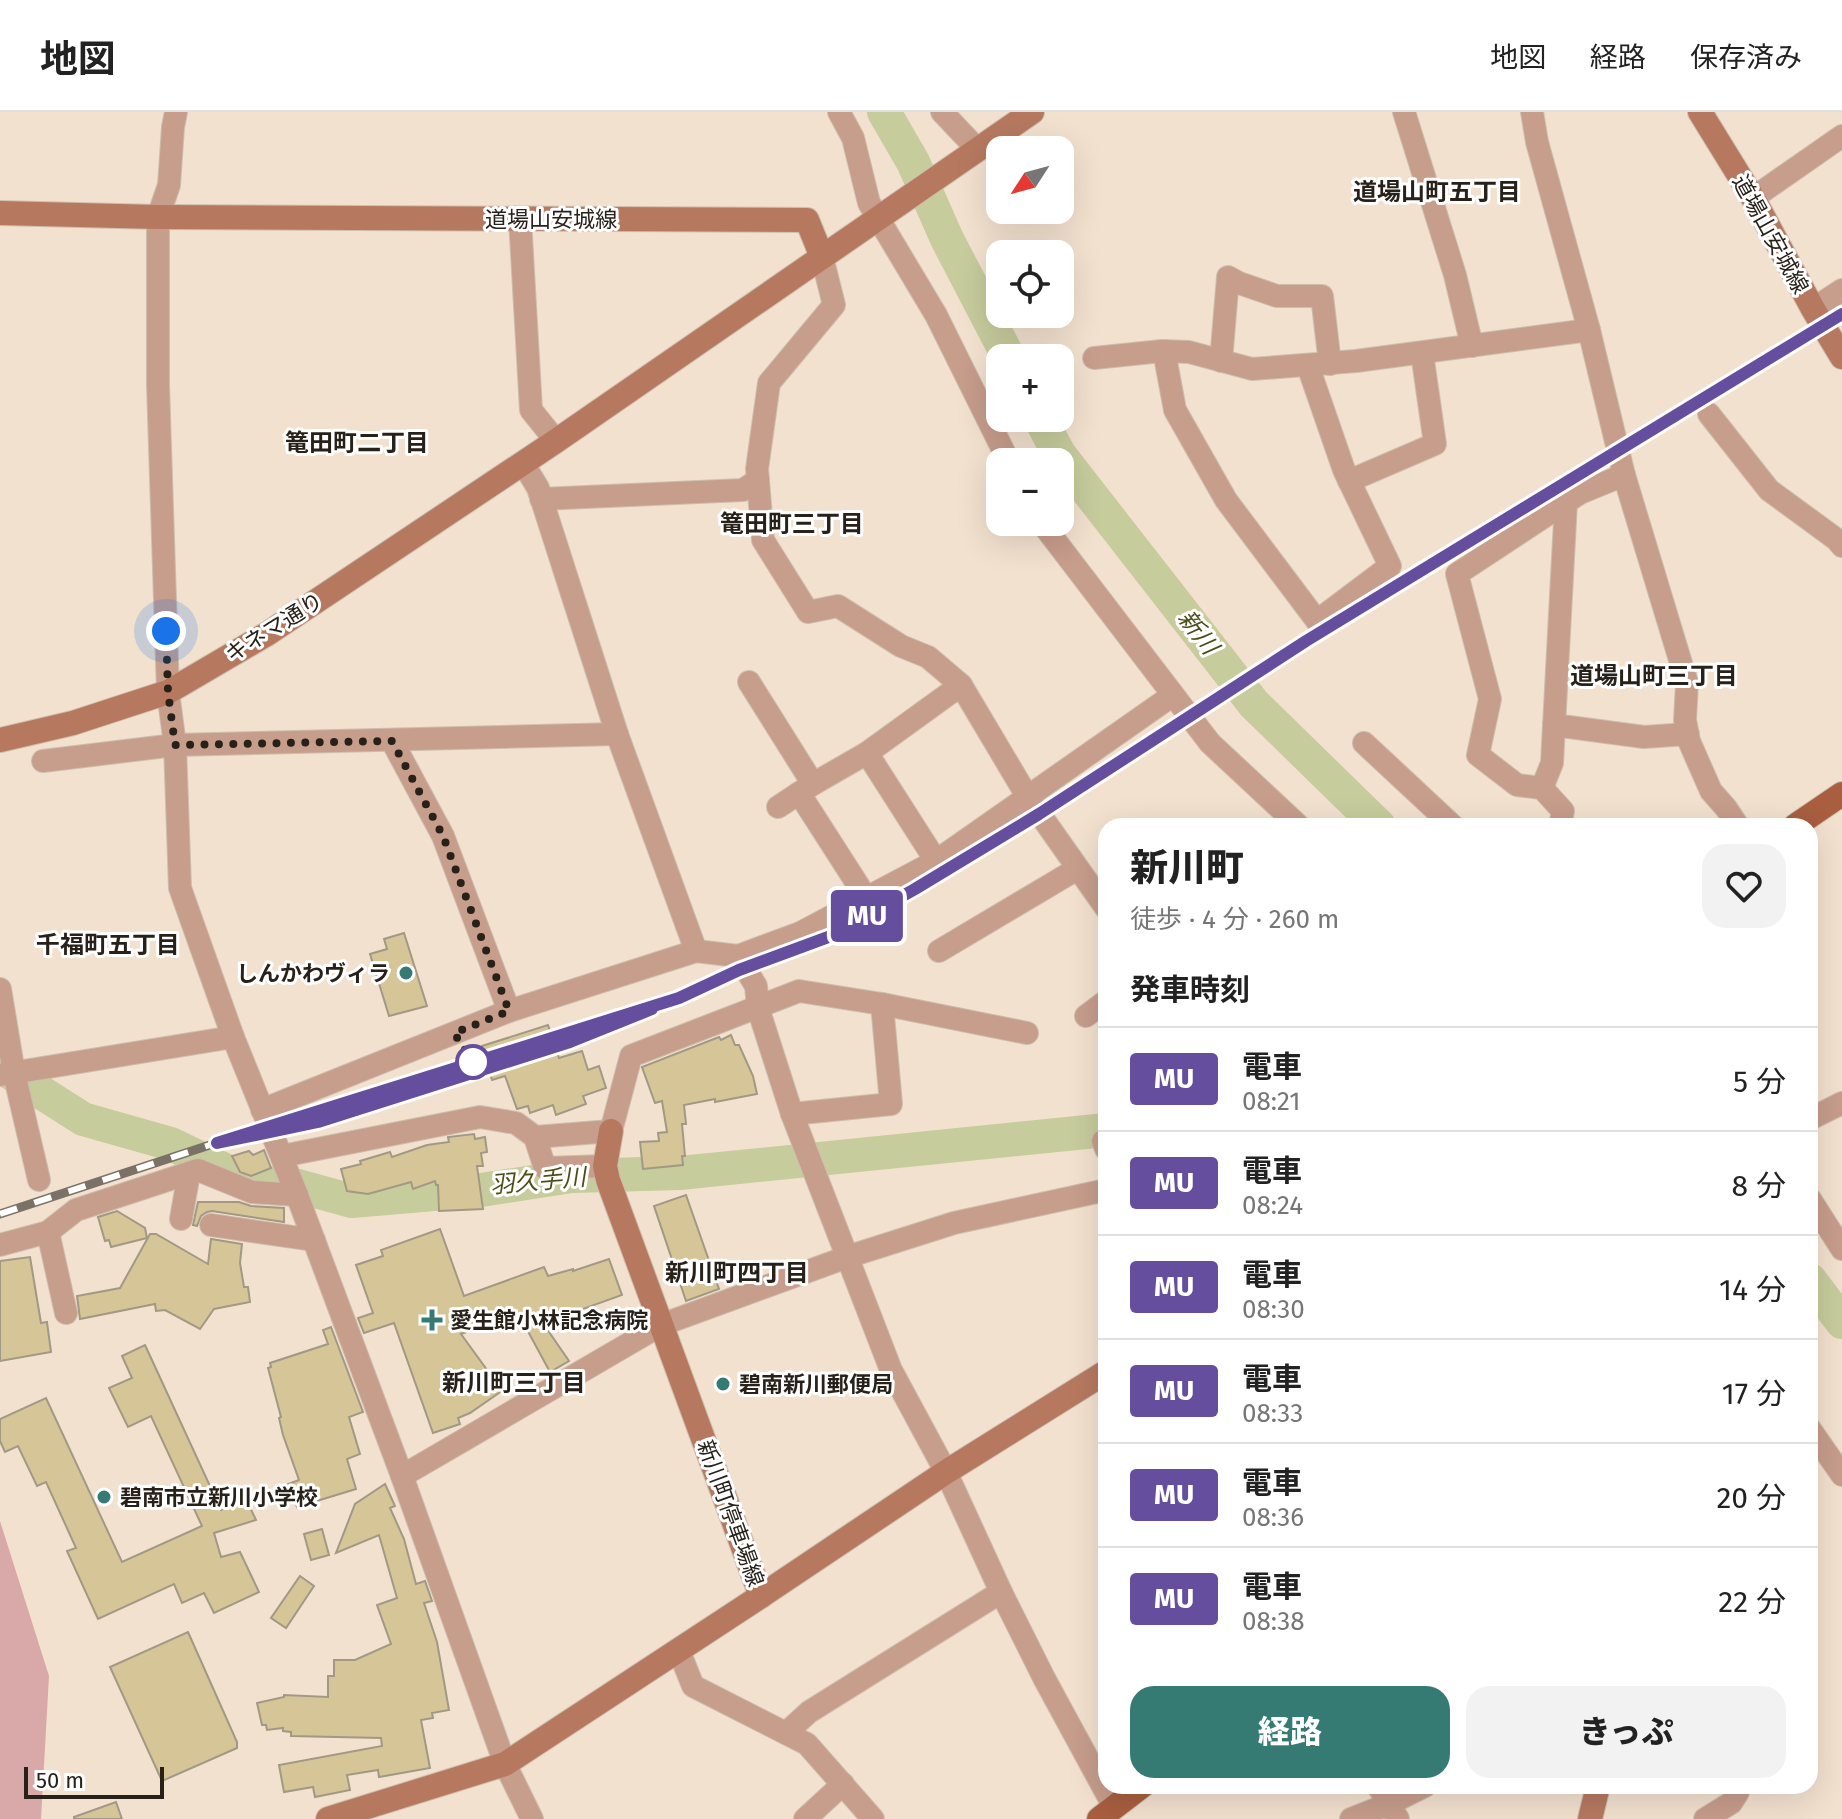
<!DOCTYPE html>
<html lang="ja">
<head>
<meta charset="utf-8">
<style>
  body { margin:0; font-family:"Fira Sans","Noto Sans JP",sans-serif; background:#f2f2f2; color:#222; height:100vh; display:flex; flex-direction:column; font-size:30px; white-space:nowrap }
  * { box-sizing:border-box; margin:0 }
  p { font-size:26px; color:#767676 }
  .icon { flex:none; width:44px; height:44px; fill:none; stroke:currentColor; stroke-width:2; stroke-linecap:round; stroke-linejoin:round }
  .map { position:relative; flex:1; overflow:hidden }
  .drawer { position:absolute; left:1098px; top:706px; width:720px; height:976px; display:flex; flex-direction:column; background:#fff; border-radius:24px; box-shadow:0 8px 32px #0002 }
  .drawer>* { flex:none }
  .badge { padding:0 16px; border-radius:6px; font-size:28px; line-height:52px }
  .needle { width:52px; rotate:234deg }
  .fabs { position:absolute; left:986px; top:24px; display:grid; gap:16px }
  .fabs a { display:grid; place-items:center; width:88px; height:88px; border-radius:16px; background:#fff; box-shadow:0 8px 32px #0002; font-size:40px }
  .scale { position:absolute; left:24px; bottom:20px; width:140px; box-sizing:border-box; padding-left:8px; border:4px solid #27211a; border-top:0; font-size:22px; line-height:28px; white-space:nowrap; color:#27211a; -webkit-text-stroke:6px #fff; paint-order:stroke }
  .you { position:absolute; width:40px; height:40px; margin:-20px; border:6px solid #fff; border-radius:50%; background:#1a73e8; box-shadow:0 0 0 12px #1a73e833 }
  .map>.badge { position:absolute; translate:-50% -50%; box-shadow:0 0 0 4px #fff }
  h2 { padding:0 32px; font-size:30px; line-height:72px }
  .round { display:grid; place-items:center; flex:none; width:84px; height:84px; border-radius:24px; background:#f2f2f2 }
  .head { display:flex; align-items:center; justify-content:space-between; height:136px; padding:0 32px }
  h1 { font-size:38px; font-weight:800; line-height:60px }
  .action { display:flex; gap:16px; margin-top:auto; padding:16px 32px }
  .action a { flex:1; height:92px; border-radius:24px; background:#357b73; color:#fff; font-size:32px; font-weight:800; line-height:92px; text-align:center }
  .action a+a { background:#f2f2f2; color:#222 }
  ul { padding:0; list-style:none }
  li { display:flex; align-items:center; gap:24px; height:104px; padding:0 32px; border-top:2px solid #e0e0e0 }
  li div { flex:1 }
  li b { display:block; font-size:30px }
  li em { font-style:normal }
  li .badge { min-width:88px; font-weight:700; text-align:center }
  header { display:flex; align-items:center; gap:48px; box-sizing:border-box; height:112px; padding:0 40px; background:#fff; border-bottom:2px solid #e0e0e0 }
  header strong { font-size:38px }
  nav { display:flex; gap:44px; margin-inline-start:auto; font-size:28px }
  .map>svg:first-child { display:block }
  .green { fill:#d8a9a8 }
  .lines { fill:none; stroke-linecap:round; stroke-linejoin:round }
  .river { stroke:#c6cc9c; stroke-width:34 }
  .building { fill:#d6c596; stroke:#a19985; stroke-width:2 }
  .street-casing { stroke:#cebeae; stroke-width:24 }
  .secondary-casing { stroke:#cebeae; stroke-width:26 }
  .primary-casing { stroke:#cebeae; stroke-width:26 }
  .street { stroke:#c79d8c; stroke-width:22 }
  .secondary { stroke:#b67960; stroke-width:24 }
  .primary { stroke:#a85e3f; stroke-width:24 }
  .rail-casing { stroke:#7c7166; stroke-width:9 }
  .rail { stroke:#fff; stroke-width:6; stroke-dasharray:18; stroke-linecap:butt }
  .line-casing { stroke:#fff; stroke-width:18 }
  .line { stroke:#654e9e; stroke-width:12 }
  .walk { stroke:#27211a; stroke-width:8; stroke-dasharray:0 14.4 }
  .poi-dot { fill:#357b73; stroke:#fff; stroke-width:3 }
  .stop-dot { fill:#fff; stroke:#654e9e; stroke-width:4 }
  .labels { text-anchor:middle; stroke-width:6; stroke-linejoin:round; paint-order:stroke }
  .street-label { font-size:22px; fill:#27211a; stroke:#fff }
  .poi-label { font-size:22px; font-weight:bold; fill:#27211a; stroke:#fff; text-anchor:start }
  .neighbourhood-label { font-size:24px; font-weight:bold; fill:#27211a; stroke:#fff }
  .water-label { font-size:24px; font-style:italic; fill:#4a4f18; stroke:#fff }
</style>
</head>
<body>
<header>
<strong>地図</strong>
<nav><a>地図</a><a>経路</a><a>保存済み</a></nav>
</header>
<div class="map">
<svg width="1842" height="1707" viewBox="0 0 1842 1707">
  <rect width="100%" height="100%" fill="#f3e1cf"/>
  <!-- green -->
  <polygon class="green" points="0,1409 49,1564 41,1707 0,1707"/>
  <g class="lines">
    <!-- river -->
    <g class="river">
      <polyline points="884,0 913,50 947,127 1009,246"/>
      <polyline points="1040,306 1059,342 1254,592 1379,714"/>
      <polyline points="0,954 83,1007 171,1032 256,1073 283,1070 352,1089 481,1078 572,1064 680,1061 1106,1018"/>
      <polyline points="1810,1168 1842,1210"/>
    </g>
  </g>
  <!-- building -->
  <g class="building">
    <polygon points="404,821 427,894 389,904 370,842 387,837 384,827"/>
    <polygon points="548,913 559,946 582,939 588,958 599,954 606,976 583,984 586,992 556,1003 553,993 530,1001 528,994 517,997 505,964 492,968 482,934"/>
    <polygon points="731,923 735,933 739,933 753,964 757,982 715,990 715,987 684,993 686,1012 682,1012 685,1044 682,1044 683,1053 643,1057 640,1030 659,1029 658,1021 667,1020 662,989 655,991 642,955 719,925 721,928"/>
    <polygon points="474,1022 475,1027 485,1025 487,1040 481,1041 483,1054 477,1054 483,1097 439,1099 438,1073 436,1073 435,1069 413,1077 411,1070 368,1082 347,1079 341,1057 361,1052 360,1049 390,1040 392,1045 427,1033 449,1030 448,1025"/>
    <polygon points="264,1038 271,1056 251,1064 240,1060 232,1044 249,1039 253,1043"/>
    <polygon points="686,1083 719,1177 686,1189 654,1094"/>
    <polygon points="198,1090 239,1090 251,1094 284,1096 284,1110 212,1099 207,1100 201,1104 197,1114 193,1113"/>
    <polygon points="117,1099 145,1116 147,1126 111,1135 109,1128 105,1129 98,1105"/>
    <polygon points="440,1117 464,1184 544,1155 548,1164 573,1157 573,1159 609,1147 622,1183 566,1203 567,1206 547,1217 569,1249 550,1260 518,1201 461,1222 493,1266 497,1264 506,1276 470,1301 458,1306 460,1312 433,1321 394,1211 364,1221 358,1206 373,1201 356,1153 383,1144 381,1138"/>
    <polygon points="150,1122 156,1122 208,1152 211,1127 242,1132 240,1151 244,1175 248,1175 250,1190 214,1197 200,1217 165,1198 156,1199 155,1192 80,1207 77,1184 120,1176"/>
    <polygon points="30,1145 41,1211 47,1210 51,1240 0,1249 0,1149"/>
    <polygon points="331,1215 363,1300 349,1305 360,1342 347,1347 356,1377 297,1395 288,1372 299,1368 283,1323 279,1306 281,1305 268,1256 271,1255 270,1251 328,1232 323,1218"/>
    <polygon points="145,1233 221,1398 246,1387 256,1408 214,1421 221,1445 240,1440 259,1480 214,1501 204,1481 182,1491 174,1472 98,1507 67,1439 76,1436 46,1370 37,1374 18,1334 5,1340 0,1329 0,1307 46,1286 122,1450 202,1414 151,1304 128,1315 109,1276 132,1266 122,1244"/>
    <polygon points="385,1372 395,1394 390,1396 404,1427 416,1472 425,1469 432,1489 424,1491 437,1530 449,1598 432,1601 433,1606 421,1608 430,1656 379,1665 378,1658 347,1663 350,1678 315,1685 313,1675 284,1680 279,1653 382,1634 381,1626 291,1624 291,1620 283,1619 283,1616 267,1618 266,1613 262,1613 257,1591 284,1585 284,1583 328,1585 328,1564 334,1564 334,1548 355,1548 391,1532 377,1493 397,1486 379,1423 336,1441 355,1392"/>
    <polygon points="322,1417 329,1443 311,1448 304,1422"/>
    <polygon points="300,1464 314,1474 286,1516 271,1506"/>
    <polygon points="188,1520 237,1630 237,1636 162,1669 110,1555"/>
    <polygon points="116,1690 122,1707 74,1707 74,1705"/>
  </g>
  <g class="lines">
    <defs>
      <g id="street">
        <polyline points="176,0 173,15 169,73 158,105 158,273 168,580 175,633 180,776 233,925 297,1083 402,1364 505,1652 532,1707"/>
        <polyline points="839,0 853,26 869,91 936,203 1009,350"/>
        <polyline points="942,0 978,38"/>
        <polyline points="1404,0 1455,163 1472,234"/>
        <polyline points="1532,0 1537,30 1589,218 1624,363 1687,571 1685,608 1689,629 1711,679 1726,696 1738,714"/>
        <polyline points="1753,86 1842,24"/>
        <polyline points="520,107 531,298 556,329"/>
        <polyline points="822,145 834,193 769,271 757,357 763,428 808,500 838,494 901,534 928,545 961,573 1027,684 1106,796"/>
        <polyline points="1813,197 1842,178"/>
        <polyline points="1164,239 1175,298 1226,388 1317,509 1390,454 1344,358 1308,254"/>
        <polyline points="1094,246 1162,239 1189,240 1252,257 1356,249 1589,218"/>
        <polyline points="1221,249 1228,165 1239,171 1277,184 1322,184 1330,252"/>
        <polyline points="1709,302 1769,378 1836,427 1842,434"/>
        <polyline points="523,351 538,376 617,622 696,839"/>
        <polyline points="1349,369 1435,332 1422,241"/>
        <polyline points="541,387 743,378 758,368"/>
        <polyline points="1041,410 1210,631 1299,714"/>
        <polyline points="749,570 813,672"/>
        <polyline points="1554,613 1644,625 1688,622"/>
        <polyline points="392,629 443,724 509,899"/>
        <polyline points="1364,631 1453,714"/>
        <polyline points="867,641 936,749"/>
        <polyline points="43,649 175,633 617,622"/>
        <polyline points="1542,676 1552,651 1566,390"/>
        <polyline points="799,681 867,787"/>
        <polyline points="778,695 813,672 867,641 961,573"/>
        <polyline points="1560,714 1563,699 1542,676 1517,673 1478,643 1490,587 1457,462 1580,381 1624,363"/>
        <polyline points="939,839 1077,757"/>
        <polyline points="738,844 800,821 936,749 1173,583"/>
        <polyline points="0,877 14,961 39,1068"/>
        <polyline points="1086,904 1106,889"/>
        <polyline points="0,963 233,925"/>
        <polyline points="262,998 509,899 696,839 738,844 756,874 758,896 792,1002 891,1258 946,1360 1001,1480 1044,1566 1114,1695"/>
        <polyline points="792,1002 891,992 882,892"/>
        <polyline points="1810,1007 1842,991"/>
        <polyline points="535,1025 611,1019 631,944 799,879 882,892 1027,921"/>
        <polyline points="1103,1029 1106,1037"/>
        <polyline points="282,1044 480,1005 516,1011 535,1025 545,1056 605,1054"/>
        <polyline points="1810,1087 1842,1137"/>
        <polyline points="181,1107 189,1061"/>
        <polyline points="211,1113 314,1128"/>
        <polyline points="48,1120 76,1098 198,1058 252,1080 297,1083"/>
        <polyline points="0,1133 48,1120 66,1201"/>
        <polyline points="1810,1317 1842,1363"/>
        <polyline points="402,1364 661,1213 847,1145 954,1111 1106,1078"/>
        <polyline points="679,1539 693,1574 807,1632 873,1707"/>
        <polyline points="786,1621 809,1600 1001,1480"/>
        <polyline points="1378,1674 1398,1707"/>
        <polyline points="805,1707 843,1672"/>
        <polyline points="1351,1707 1389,1692 1425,1674"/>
        <polyline points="1705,1707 1731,1691 1738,1680 1735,1674"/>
      </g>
      <g id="secondary">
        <polyline points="1700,0 1753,86 1813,197 1842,245"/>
        <polyline points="0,101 158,105 807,108 822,145"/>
        <polyline points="0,628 73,611 168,580 267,522 556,329 1032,0"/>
        <polyline points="611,1019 605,1054 608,1068 761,1484"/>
        <polyline points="328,1707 505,1652 761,1484 946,1360 1106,1260"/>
        <polyline points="1590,1707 1598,1674"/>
      </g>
      <g id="primary">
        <polyline points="1795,714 1842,682"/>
        <polyline points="1099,1707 1142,1674"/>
      </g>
    </defs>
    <!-- street casing -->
    <use href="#street" class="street-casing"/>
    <!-- secondary casing -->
    <use href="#secondary" class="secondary-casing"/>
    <!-- primary casing -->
    <use href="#primary" class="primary-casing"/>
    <!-- street -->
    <use href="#street" class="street"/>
    <!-- secondary -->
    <use href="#secondary" class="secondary"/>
    <!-- primary -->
    <use href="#primary" class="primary"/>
    <defs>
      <g id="rail">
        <polyline points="217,1031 318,1010 570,930 679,886 739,858 831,824 915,777 1039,702 1306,529 1520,400 1842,202"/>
        <polyline points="0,1102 225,1028"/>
      </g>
    </defs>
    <!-- rail casing -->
    <use href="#rail" class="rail-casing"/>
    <!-- rail -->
    <use href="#rail" class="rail"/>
  </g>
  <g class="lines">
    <defs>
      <polyline id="line" points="652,897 570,930 318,1010 217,1031 679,886 739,858 831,824 915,777 1039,702 1306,529 1842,202"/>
    </defs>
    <!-- line casing -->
    <use href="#line" class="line-casing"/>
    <!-- line -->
    <use href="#line" class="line"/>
    <!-- walk -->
    <polyline class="walk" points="166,519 168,580 175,633 392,629 443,724 509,899 454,921 473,950"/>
  </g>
  <!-- markers -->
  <g class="poi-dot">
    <circle cx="406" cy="861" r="8"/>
    <path d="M428 1196h8v8h8v8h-8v8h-8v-8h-8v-8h8z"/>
    <circle cx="723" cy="1272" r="8"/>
    <circle cx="104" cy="1385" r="8"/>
  </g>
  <circle class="stop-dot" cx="473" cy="950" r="16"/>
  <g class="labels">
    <!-- street labels -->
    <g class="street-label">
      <text x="551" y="115">道場山安城線</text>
      <text transform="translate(1771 122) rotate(61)" y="8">道場山安城線</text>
      <text transform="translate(274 515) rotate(-32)" y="8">キネマ通り</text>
      <text transform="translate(731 1401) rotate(70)" y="8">新川町停車場線</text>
    </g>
    <!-- poi labels -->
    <g class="poi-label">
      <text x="390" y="869" text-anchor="end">しんかわヴィラ</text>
      <text x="450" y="1216">愛生館小林記念病院</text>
      <text x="739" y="1280">碧南新川郵便局</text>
      <text x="120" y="1393">碧南市立新川小学校</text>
    </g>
    <!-- neighbourhood labels -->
    <g class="neighbourhood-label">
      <text x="1437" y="88">道場山町五丁目</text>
      <text x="357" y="339">篭田町二丁目</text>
      <text x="792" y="420">篭田町三丁目</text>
      <text x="1654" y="572">道場山町三丁目</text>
      <text x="108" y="841">千福町五丁目</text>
      <text x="737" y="1169">新川町四丁目</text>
      <text x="514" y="1279">新川町三丁目</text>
    </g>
    <!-- water labels -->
    <g class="water-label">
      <text transform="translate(1198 520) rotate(52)" y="8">新川</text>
      <text transform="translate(538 1069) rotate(-5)" y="8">羽久手川</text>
    </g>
  </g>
</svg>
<div class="fabs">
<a><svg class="needle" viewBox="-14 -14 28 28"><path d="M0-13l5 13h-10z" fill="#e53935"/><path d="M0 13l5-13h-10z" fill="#767676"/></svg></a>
<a><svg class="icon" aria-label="locate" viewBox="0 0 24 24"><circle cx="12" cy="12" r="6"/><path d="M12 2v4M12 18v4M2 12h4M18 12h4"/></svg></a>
<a>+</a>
<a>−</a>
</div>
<div class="scale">50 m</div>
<div class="you" style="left:166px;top:519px"></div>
<b class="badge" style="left:867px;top:804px;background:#654e9e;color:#fff">MU</b>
<section class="drawer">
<div class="head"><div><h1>新川町</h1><p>徒歩 · 4 分 · 260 m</p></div><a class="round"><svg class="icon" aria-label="heart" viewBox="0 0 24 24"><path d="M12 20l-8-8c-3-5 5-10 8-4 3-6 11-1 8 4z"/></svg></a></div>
<h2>発車時刻</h2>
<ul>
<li><span class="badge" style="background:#654e9e;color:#fff">MU</span><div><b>電車</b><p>08:21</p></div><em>5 分</em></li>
<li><span class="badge" style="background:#654e9e;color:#fff">MU</span><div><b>電車</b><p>08:24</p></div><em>8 分</em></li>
<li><span class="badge" style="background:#654e9e;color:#fff">MU</span><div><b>電車</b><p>08:30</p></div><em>14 分</em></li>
<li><span class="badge" style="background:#654e9e;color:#fff">MU</span><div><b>電車</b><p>08:33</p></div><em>17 分</em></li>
<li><span class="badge" style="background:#654e9e;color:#fff">MU</span><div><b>電車</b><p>08:36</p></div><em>20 分</em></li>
<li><span class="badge" style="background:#654e9e;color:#fff">MU</span><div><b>電車</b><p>08:38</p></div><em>22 分</em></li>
</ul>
<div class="action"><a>経路</a><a>きっぷ</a></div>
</section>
</div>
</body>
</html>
